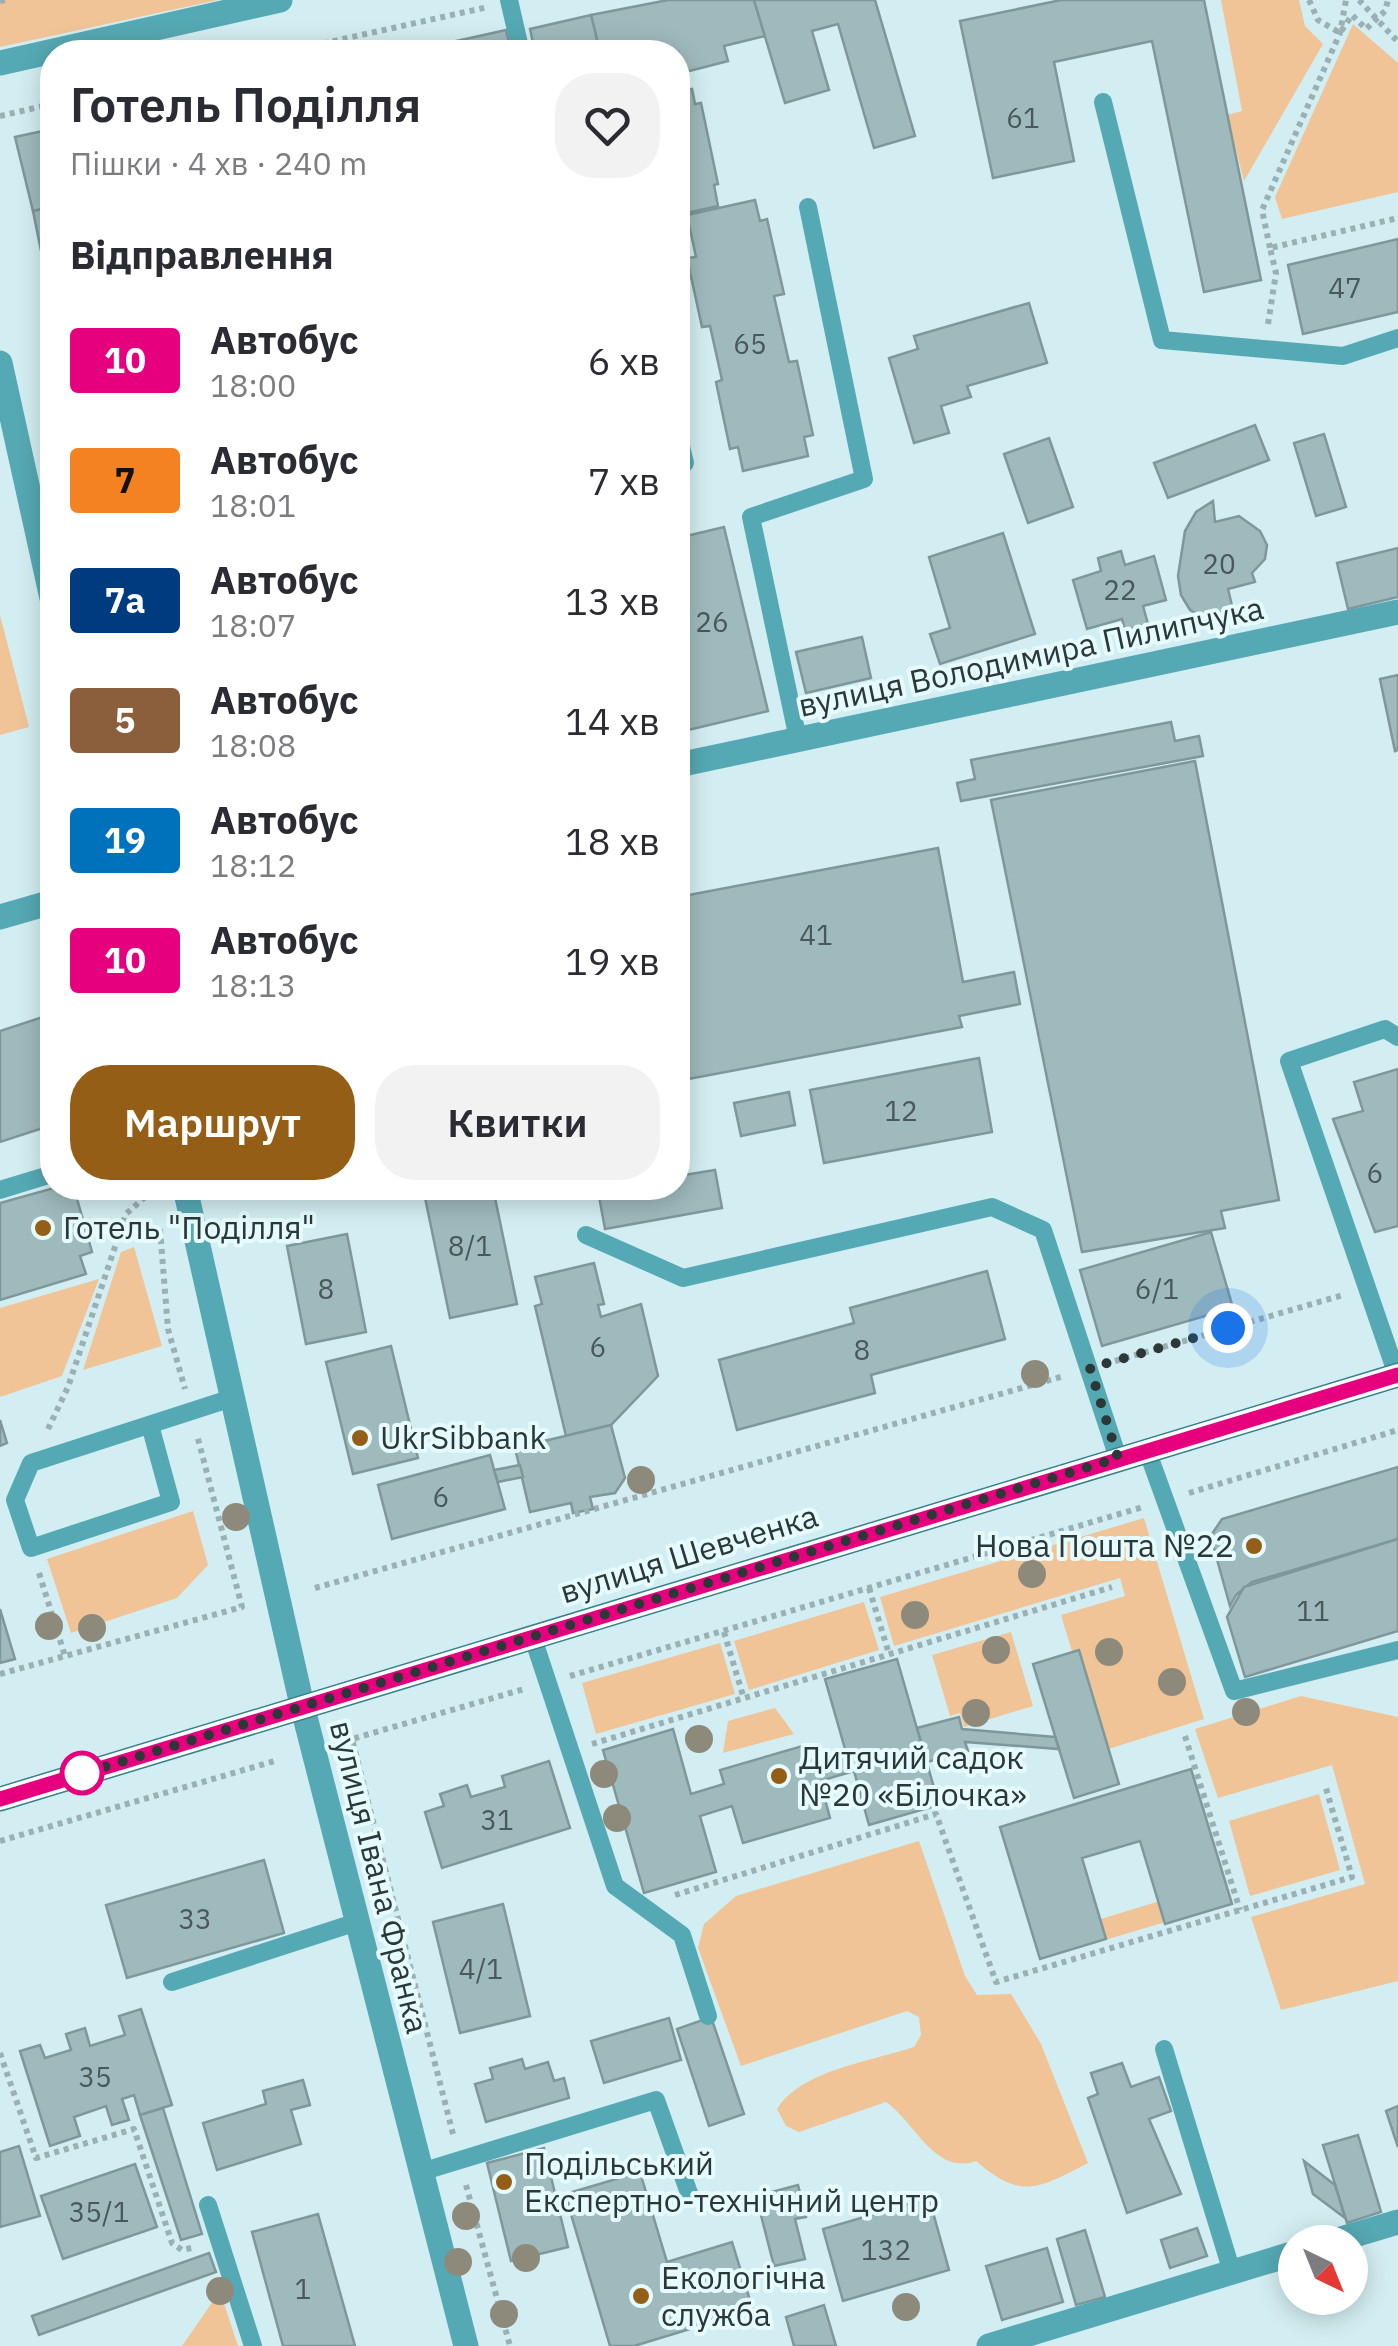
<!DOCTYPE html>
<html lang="uk">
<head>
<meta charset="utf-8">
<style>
  body { margin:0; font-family:"IBM Plex Sans",sans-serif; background:#f2f2f3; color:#2b2b33; height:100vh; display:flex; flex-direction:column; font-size:38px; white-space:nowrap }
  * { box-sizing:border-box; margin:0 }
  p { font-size:32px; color:#7c7c81 }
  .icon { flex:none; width:55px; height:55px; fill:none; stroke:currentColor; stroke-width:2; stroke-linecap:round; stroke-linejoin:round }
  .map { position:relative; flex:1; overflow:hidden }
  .details { position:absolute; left:40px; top:40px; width:650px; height:1160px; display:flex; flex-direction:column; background:#fff; border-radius:40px; box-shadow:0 5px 25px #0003 }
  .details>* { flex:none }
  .badge { padding:0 20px; border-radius:8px; font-size:35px; line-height:65px }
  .needle { width:65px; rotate:137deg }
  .buttons { position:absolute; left:1278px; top:2225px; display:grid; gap:20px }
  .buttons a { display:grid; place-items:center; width:90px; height:90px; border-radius:50%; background:#fff; box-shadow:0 5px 25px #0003; font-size:50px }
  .you { position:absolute; width:50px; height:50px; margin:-25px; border:8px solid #fff; border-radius:50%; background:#1a73e8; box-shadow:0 0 0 15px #1a73e833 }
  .map>.badge { position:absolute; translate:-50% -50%; box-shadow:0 0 0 5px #fff }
  h2 { padding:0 30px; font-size:38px; line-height:90px }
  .round { display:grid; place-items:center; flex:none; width:105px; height:105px; border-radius:40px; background:#f2f2f3 }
  .head { display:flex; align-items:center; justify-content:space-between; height:170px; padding:0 30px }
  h1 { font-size:48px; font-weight:600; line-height:75px }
  .button { display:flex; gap:20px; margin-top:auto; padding:20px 30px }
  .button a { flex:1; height:115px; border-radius:40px; background:#945e16; color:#fff; font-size:40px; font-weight:600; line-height:115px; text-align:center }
  .button a+a { background:#f2f2f3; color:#2b2b33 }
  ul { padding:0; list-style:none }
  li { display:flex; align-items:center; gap:30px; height:120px; padding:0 30px }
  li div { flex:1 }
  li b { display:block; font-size:38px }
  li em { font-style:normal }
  li .badge { min-width:110px; font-weight:700; text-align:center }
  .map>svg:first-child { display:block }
  .green { fill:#f0c497 }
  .building { fill:#9fbabd; stroke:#7e979a; stroke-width:2.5 }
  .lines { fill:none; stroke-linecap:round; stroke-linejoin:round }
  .path { stroke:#9bb0b3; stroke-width:6; stroke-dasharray:5 5; stroke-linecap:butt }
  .service { stroke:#55a9b4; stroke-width:18 }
  .minor { stroke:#55a9b4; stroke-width:25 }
  .tertiary { stroke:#55a9b4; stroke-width:25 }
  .secondary { stroke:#36818b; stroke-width:25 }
  .tree { fill:#8e8a7b }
  .line-casing { stroke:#fff; stroke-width:22 }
  .line { stroke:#e6007e; stroke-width:15 }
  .walk { stroke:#2c3738; stroke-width:10; stroke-dasharray:0 18 }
  .poi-dot { fill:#945e16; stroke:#e5fbfd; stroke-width:4 }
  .stop-dot { fill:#fff; stroke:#e6007e; stroke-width:5 }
  .labels { text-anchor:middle; stroke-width:8; stroke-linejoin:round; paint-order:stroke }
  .number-label { font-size:28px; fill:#495859 }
  .street-label { font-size:32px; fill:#2c3738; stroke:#e5fbfd }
  .poi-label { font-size:32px; fill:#2c3738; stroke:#e5fbfd; text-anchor:start }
</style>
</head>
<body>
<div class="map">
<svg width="1398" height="2346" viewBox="0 0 1398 2346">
  <rect width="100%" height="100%" fill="#d3eef2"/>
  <!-- green -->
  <g class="green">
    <polygon points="0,0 218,0 0,47"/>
    <polygon points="1221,0 1299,0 1305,26 1323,44 1244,181 1227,115 1242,111"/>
    <polygon points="1353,24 1398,63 1398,192 1282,219 1275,197"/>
    <polygon points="0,615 29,727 0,735"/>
    <polygon points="134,1247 162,1346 83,1370 121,1252"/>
    <polygon points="99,1279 62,1376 0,1397 0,1308"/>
    <polygon points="193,1511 208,1565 177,1598 71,1633 47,1559"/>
    <polygon points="1144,1518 1204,1719 1102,1751 1061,1615 1125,1596 1120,1578 894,1646 880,1597"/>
    <polygon points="864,1602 879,1650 749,1690 734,1641"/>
    <polygon points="1011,1632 1033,1706 964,1727 960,1713 950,1716 932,1655"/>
    <polygon points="720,1643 735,1694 596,1734 582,1683"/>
    <polygon points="1301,1696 1398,1717 1398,1981 1281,2010 1251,1917 1365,1884 1332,1765 1218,1798 1195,1729"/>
    <polygon points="775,1708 794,1734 723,1753 728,1721"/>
    <polygon points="1319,1794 1340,1870 1250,1896 1229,1821"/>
    <path d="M 919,1841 L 965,1976 L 977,1995 L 1011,1994 L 1041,2044 L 1088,2163 C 1039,2188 1022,2201 976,2161 C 935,2176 915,2122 886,2102 L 799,2132 L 786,2126 L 777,2109 C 801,2070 873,2061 914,2047 L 921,2035 L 919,2017 L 907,2011 L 741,2066 L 698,1948 L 704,1924 L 736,1896 Z"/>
    <polygon points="1176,1896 1182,1917 1045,1958 1039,1938"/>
    <polygon points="220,2291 238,2346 182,2346"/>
  </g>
  <!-- building -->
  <g class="building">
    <polygon points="668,0 754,0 765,36 724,46 728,61 678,74 678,52 600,52 591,15"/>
    <polygon points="754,0 875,0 915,136 874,148 838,24 812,31 829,90 785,103"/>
    <polygon points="1061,0 1204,0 1261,280 1204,292 1152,41 1054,62 1074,161 993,178 960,21"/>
    <polygon points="591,15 600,52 535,52 530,29"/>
    <polygon points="506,30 511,52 426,52 425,48"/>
    <polygon points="682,76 685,90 692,89 695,104 701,103 718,184 714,185 718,206 682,214 687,236 678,238 678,77"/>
    <polygon points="52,129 52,207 33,211 15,137"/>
    <polygon points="755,200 760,221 767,219 784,294 774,296 789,362 797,361 813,435 804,437 808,456 743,471 738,447 730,449 716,382 722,380 710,326 702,327 687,258 696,257 687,215"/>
    <polygon points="52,207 52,305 33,211"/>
    <polygon points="1398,239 1398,312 1303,334 1288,265"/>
    <polygon points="1029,303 1047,363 967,386 971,397 941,406 949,433 914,443 889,358 918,349 914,336"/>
    <polygon points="1255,425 1269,460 1168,498 1154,463"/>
    <polygon points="1324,434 1346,507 1316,516 1294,443"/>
    <polygon points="1049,438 1073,507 1028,523 1004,454"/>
    <polygon points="1213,501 1215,522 1239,516 1260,531 1267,545 1265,559 1252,573 1255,582 1228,589 1234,614 1217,625 1190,610 1181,595 1178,576 1185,531 1196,512"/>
    <polygon points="724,527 768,711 684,731 678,705 678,538"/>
    <polygon points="1003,533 1035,634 940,664 930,634 950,628 929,557"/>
    <polygon points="1398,548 1398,597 1348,609 1337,563"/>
    <polygon points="1121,551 1125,565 1154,556 1166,600 1143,606 1148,624 1125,630 1122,619 1087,629 1073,580 1101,571 1098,558"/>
    <polygon points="862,637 871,678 806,693 796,652"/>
    <polygon points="1398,675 1398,750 1395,751 1380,679"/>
    <polygon points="1171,722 1175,741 1199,736 1203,756 961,801 957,783 975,779 971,760"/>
    <polygon points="1195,761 1279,1200 1221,1211 1225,1228 1082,1252 991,800"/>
    <polygon points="938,848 963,982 1014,972 1020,1004 959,1016 962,1027 678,1081 678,897"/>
    <polygon points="52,1014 52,1125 0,1142 0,1031"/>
    <polygon points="979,1058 992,1132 824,1163 810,1090"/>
    <polygon points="1398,1069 1398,1226 1375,1232 1333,1119 1363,1111 1354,1082"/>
    <polygon points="789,1092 795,1125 741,1136 734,1103"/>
    <polygon points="715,1170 722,1208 605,1229 598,1191 678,1188 678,1176"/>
    <polygon points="54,1188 74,1188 92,1252 80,1256 86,1274 0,1300 0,1203"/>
    <polygon points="423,1188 493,1188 517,1304 450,1318"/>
    <polygon points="1211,1232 1233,1308 1102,1346 1080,1270"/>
    <polygon points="347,1234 366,1332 306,1344 287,1246"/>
    <polygon points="594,1263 604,1304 598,1305 601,1317 641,1304 658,1376 611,1425 566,1436 535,1306 542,1304 535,1277"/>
    <polygon points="987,1271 1005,1339 871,1375 875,1393 737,1430 719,1360 854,1323 850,1308"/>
    <polygon points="391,1346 418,1458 353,1474 326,1362"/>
    <polygon points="0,1420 7,1443 0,1446"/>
    <polygon points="611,1425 625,1478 615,1493 590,1497 593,1509 573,1513 571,1503 530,1512 515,1448"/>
    <polygon points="490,1455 505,1509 392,1539 378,1485"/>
    <polygon points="520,1465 523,1477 498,1482 494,1470"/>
    <polygon points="1398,1467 1398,1539 1252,1582 1236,1595 1230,1606 1213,1545 1212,1534 1222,1519"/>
    <polygon points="1398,1539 1398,1631 1245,1677 1227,1617 1244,1587"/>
    <polygon points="0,1609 15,1659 0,1663"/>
    <polygon points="1079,1650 1119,1784 1074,1798 1033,1664"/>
    <polygon points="897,1659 939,1805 869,1825 854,1771 820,1781 830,1818 743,1843 732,1806 700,1816 716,1872 644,1893 603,1750 673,1729 691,1794 724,1784 720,1770 806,1745 810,1760 845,1749 825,1679"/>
    <polygon points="959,1717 962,1729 1055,1737 1059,1749 965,1742 968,1751 927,1762 917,1728"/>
    <polygon points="549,1761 570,1828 442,1868 425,1812 444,1806 440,1794 467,1785 471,1797 505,1787 502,1776"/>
    <polygon points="1191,1769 1232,1904 1165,1924 1140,1841 1082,1858 1106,1939 1040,1959 1000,1827"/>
    <polygon points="264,1860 284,1933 127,1978 106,1905"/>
    <polygon points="503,1904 530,2016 460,2033 433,1922"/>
    <polygon points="141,2009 172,2105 140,2115 134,2095 122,2099 129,2120 112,2125 106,2106 74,2117 80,2136 50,2146 20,2051 40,2045 45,2058 71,2050 66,2034 85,2028 90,2046 125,2035 119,2016"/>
    <polygon points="711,2017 744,2114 709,2126 677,2029"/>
    <polygon points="669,2018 681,2060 604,2083 591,2041"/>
    <polygon points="522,2059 525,2069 548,2062 554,2081 564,2078 569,2098 486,2122 475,2084 493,2079 490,2068"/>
    <polygon points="1122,2063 1131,2087 1159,2077 1171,2111 1149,2119 1181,2194 1127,2213 1088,2098 1098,2094 1091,2073"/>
    <polygon points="303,2080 310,2105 291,2110 301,2144 217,2170 203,2123 266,2104 263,2091"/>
    <polygon points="1398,2106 1398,2147 1386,2111"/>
    <polygon points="163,2108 202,2234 181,2240 140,2115"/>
    <polygon points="1358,2135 1381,2212 1347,2223 1323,2145"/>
    <polygon points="19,2146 40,2216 0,2227 0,2152"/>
    <polygon points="544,2148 568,2247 511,2261 487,2163"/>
    <polygon points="1304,2161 1335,2185 1345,2218 1313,2194"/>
    <polygon points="135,2164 157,2227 63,2259 41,2196"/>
    <polygon points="640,2172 667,2262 732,2242 753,2310 634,2346 610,2346 565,2194"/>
    <polygon points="798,2185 806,2217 795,2219 805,2259 774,2266 756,2196"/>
    <polygon points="929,2198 949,2270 843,2301 823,2229"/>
    <polygon points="318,2214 355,2346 283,2346 252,2232"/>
    <polygon points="1197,2228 1207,2256 1170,2268 1161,2240"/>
    <polygon points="1085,2230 1105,2297 1076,2305 1057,2239"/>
    <polygon points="1047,2248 1063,2302 1002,2320 986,2266"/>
    <polygon points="209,2253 216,2272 39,2335 32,2316"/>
    <polygon points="824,2305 836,2346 794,2346 786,2317"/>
  </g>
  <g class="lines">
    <!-- path -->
    <g class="path">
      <polyline points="1309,0 1318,20 1340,33 1352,15 1366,29 1385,11 1388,0"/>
      <polyline points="1359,0 1398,42"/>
      <polyline points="0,1 5,0"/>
      <polyline points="284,52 488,7"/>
      <polyline points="0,116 52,104"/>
      <polyline points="1270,248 1262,210 1340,33 1346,0"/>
      <polyline points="1268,324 1276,273 1270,248 1398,218"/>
      <polyline points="160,1229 168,1329 185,1389"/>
      <polyline points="1115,1361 1343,1295"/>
      <polyline points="48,1429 68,1387 126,1214 155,1188"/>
      <polyline points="1189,1493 1398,1430"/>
      <polyline points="39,1573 65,1656"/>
      <polyline points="315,1588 1064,1376"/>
      <polyline points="869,1588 889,1654"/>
      <polyline points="724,1632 744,1699"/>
      <polyline points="0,1674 242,1607 197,1435"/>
      <polyline points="570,1676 1143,1507"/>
      <polyline points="1185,1736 1240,1910"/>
      <polyline points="592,1744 1112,1587"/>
      <polyline points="0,1841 278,1760"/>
      <polyline points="675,1895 936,1814 996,1982 1352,1877 1325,1785"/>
      <polyline points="0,2053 36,2158 134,2129 172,2243 182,2250 196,2247"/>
      <polyline points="453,2134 352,1739 524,1689"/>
      <polyline points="466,2185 510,2346"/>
    </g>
    <!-- service -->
    <g class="service">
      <polyline points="509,0 521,52"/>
      <polyline points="1103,102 1162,340 1343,356 1398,338"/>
      <polyline points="678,434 685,463 678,465"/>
      <polyline points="798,739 751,517 864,479 808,207"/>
      <polyline points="0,1190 52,1174"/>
      <polyline points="586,1235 683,1278 992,1207 1043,1230 1118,1458"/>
      <polyline points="1397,1375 1289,1061 1385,1029 1398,1037"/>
      <polyline points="150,1425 171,1502 31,1548 15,1500 31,1463 232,1398"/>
      <polyline points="1147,1450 1234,1691 1398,1650"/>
      <polyline points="532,1635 615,1886 682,1935 708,2016"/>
      <polyline points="172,1982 357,1922"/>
      <polyline points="1164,2049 1232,2272"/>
      <polyline points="421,2172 656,2100 690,2196"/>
      <polyline points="208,2205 253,2346"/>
    </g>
    <!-- minor -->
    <g class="minor">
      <polyline points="678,765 1398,612"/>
      <polyline points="0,917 52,902"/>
      <polyline points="302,1705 466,2346"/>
      <polyline points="1331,2242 1398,2222"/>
      <polyline points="989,2346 1295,2253"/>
    </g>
    <!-- tertiary -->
    <g class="tertiary">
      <polyline points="0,63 280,0"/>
      <polyline points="0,363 52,598"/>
      <polyline points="185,1188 302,1705"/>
    </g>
    <!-- secondary -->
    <polyline class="secondary" points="0,1799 1398,1375"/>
  </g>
  <!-- trees -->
  <g class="tree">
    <circle cx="1035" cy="1374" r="14"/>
    <circle cx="641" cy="1480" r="14"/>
    <circle cx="236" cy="1517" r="14"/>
    <circle cx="1032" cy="1574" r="14"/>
    <circle cx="915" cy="1615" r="14"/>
    <circle cx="49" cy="1626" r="14"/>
    <circle cx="92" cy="1628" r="14"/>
    <circle cx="996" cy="1650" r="14"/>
    <circle cx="1109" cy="1652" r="14"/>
    <circle cx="1172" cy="1682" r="14"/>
    <circle cx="1246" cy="1712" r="14"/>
    <circle cx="976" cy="1713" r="14"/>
    <circle cx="699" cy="1739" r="14"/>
    <circle cx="604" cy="1774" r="14"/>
    <circle cx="617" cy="1818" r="14"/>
    <circle cx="466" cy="2216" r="14"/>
    <circle cx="526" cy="2258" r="14"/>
    <circle cx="458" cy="2262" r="14"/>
    <circle cx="220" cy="2291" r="14"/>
    <circle cx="906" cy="2307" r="14"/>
    <circle cx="504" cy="2314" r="14"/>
  </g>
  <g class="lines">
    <defs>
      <polyline id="line" points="0,1799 1398,1375"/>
    </defs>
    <!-- line casing -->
    <use href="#line" class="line-casing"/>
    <!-- line -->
    <use href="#line" class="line"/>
    <!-- walk -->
    <polyline class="walk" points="82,1773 68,1778 1118,1458 1090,1368 1228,1328"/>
  </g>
  <!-- markers -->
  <g class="poi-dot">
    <circle cx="43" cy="1228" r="10"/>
    <circle cx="360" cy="1438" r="10"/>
    <circle cx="1254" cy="1546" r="10"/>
    <circle cx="779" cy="1776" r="10"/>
    <circle cx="504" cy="2182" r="10"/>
    <circle cx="641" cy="2296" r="10"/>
  </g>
  <circle class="stop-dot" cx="82" cy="1773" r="20"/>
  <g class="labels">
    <!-- number labels -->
    <g class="number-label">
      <text x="1023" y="128">61</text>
      <text x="1345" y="298">47</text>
      <text x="750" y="354">65</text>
      <text x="1219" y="574">20</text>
      <text x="1120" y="600">22</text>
      <text x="712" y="632">26</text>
      <text x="816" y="945">41</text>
      <text x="901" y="1121">12</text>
      <text x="1375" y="1183">6</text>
      <text x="470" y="1256">8/1</text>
      <text x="326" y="1299">8</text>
      <text x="1157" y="1299">6/1</text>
      <text x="598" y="1357">6</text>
      <text x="862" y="1360">8</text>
      <text x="441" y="1507">6</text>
      <text x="1313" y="1621">11</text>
      <text x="497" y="1830">31</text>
      <text x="195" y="1929">33</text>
      <text x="481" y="1979">4/1</text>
      <text x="95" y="2087">35</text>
      <text x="99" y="2222">35/1</text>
      <text x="886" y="2260">132</text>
      <text x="303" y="2299">1</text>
    </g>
    <!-- street labels -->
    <g class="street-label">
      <text transform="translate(1031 657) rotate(-12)" y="11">вулиця Володимира Пилипчука</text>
      <text transform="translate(689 1554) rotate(-17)" y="11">вулиця Шевченка</text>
      <text transform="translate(379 1877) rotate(76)" y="11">вулиця Івана Франка</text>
    </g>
    <!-- poi labels -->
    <g class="poi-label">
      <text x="63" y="1239">Готель "Поділля"</text>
      <text x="380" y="1449">UkrSibbank</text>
      <text x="1234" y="1557" text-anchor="end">Нова Пошта №22</text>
      <text x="799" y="1769">Дитячий садок<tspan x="799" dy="37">№20 «Білочка»</tspan></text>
      <text x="524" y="2175">Подільський<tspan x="524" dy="37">Експертно-технічний центр</tspan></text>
      <text x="661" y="2289">Екологічна<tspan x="661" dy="37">служба</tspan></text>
    </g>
  </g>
</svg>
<div class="buttons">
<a><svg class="needle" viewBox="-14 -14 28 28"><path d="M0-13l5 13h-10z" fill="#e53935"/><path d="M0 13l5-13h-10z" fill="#7c7c81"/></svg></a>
</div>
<div class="you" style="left:1228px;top:1328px"></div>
<section class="details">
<div class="head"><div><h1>Готель Поділля</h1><p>Пішки · 4 хв · 240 m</p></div><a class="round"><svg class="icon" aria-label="heart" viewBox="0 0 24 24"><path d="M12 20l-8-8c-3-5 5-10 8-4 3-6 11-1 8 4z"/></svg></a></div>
<h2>Відправлення</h2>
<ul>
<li><span class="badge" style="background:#e6007e;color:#fff">10</span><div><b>Автобус</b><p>18:00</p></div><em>6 хв</em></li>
<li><span class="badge" style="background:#f58220;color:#111">7</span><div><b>Автобус</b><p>18:01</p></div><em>7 хв</em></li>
<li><span class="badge" style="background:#003b80;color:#fff">7а</span><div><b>Автобус</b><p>18:07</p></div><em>13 хв</em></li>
<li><span class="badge" style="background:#8b5e3c;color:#fff">5</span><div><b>Автобус</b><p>18:08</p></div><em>14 хв</em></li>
<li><span class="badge" style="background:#0072bc;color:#fff">19</span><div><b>Автобус</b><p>18:12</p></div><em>18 хв</em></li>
<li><span class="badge" style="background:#e6007e;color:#fff">10</span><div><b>Автобус</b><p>18:13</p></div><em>19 хв</em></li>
</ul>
<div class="button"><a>Маршрут</a><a>Квитки</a></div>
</section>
</div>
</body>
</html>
